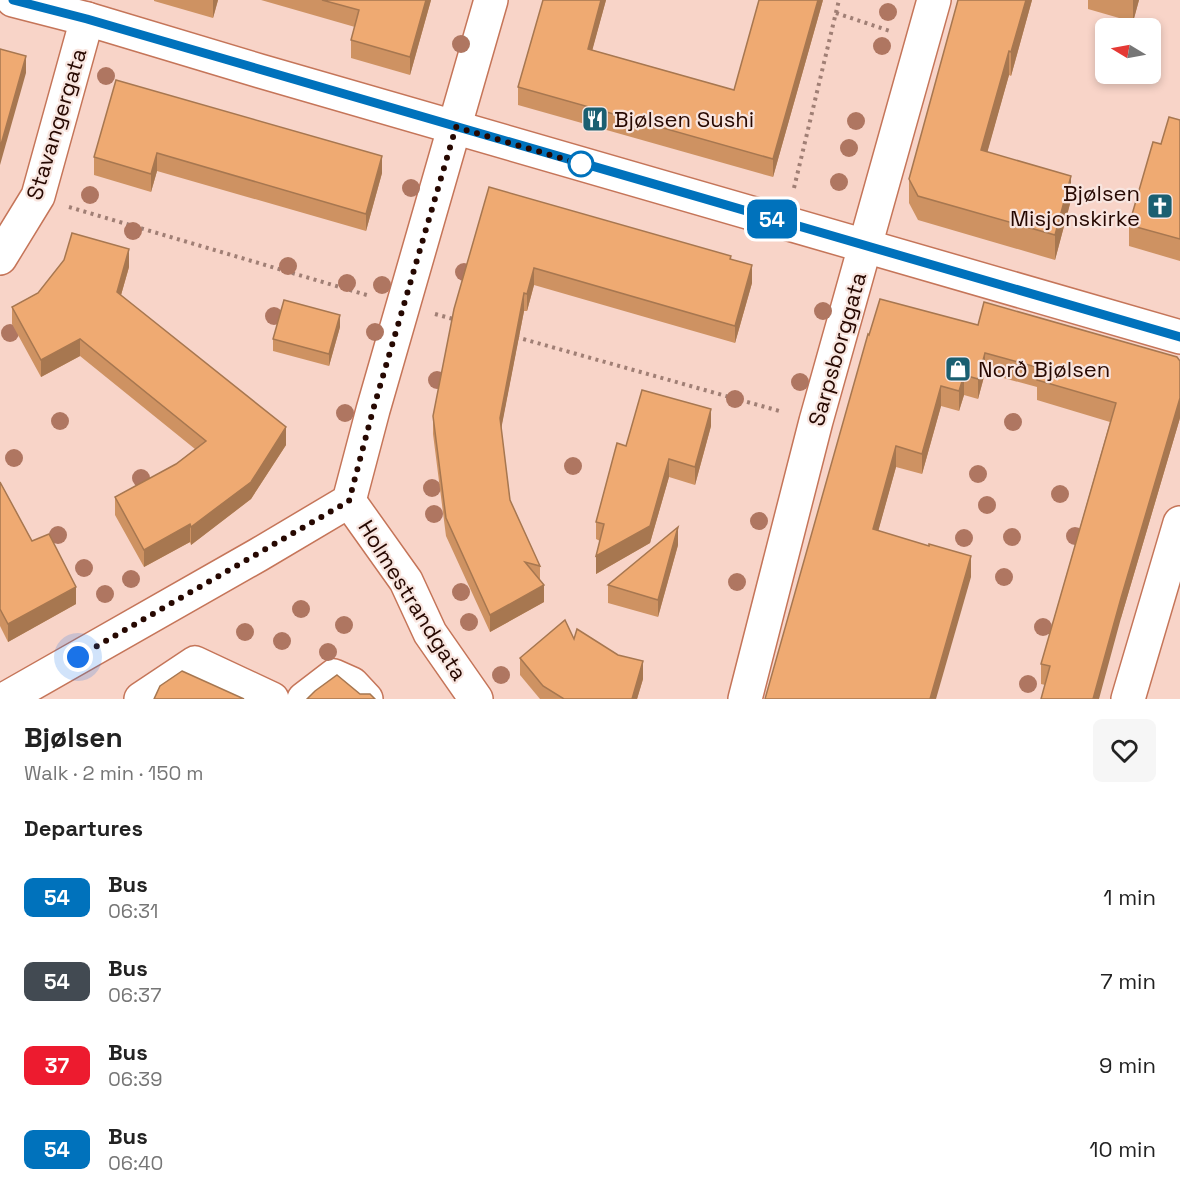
<!DOCTYPE html>
<html lang="en">
<head>
<meta charset="utf-8">
<style>
  body { margin:0; font-family:"Space Grotesk",sans-serif; background:#f6f6f6; color:#222; height:100vh; display:flex; flex-direction:column; font-size:22px; white-space:nowrap }
  * { box-sizing:border-box; margin:0 }
  p { font-size:20px; color:#767676 }
  .icon { flex:none; width:33px; height:33px; fill:none; stroke:currentColor; stroke-width:2; stroke-linecap:round; stroke-linejoin:round }
  .map { position:relative; height:699px; overflow:hidden }
  .side { display:flex; flex-direction:column; background:#fff; flex:1 }
  .side>* { flex:none }
  .badge { padding:0 12px; border-radius:9px; font-size:21px; line-height:39px }
  .needle { width:39px; rotate:280deg }
  .controls { position:absolute; left:1095px; top:18px; display:grid; gap:12px }
  .controls a { display:grid; place-items:center; width:66px; height:66px; border-radius:9px; background:#fff; box-shadow:0 3px 9px #0003; font-size:30px }
  .you { position:absolute; width:30px; height:30px; margin:-15px; border:4px solid #fff; border-radius:50%; background:#1a73e8; box-shadow:0 0 0 9px #1a73e833 }
  .map>.badge { position:absolute; translate:-50% -50%; box-shadow:0 0 0 3px #fff }
  h2 { padding:0 24px; font-size:22px; line-height:54px }
  .round { display:grid; place-items:center; flex:none; width:63px; height:63px; border-radius:9px; background:#f6f6f6 }
  .overview { display:flex; align-items:center; justify-content:space-between; height:102px; padding:0 24px }
  h1 { font-size:28px; font-weight:700; line-height:45px }
  ul { padding:0; list-style:none }
  li { display:flex; align-items:center; gap:18px; height:84px; padding:0 24px }
  li div { flex:1 }
  li b { display:block; font-size:22px }
  li em { font-style:normal }
  li .badge { min-width:66px; font-weight:700; text-align:center }
  .map>svg:first-child { display:block }
  .lines { fill:none; stroke-linecap:round; stroke-linejoin:round }
  .minor-casing { stroke:#c57559; stroke-width:36 }
  .path { stroke:#a07f75; stroke-width:4; stroke-dasharray:3 4.5; stroke-linecap:butt }
  .minor { stroke:#fff; stroke-width:33 }
  .tree { fill:#af7661 }
  .wall { fill:#ce9262 }
  .shaded-wall { fill:#a77750 }
  .building { fill:#efaa72; stroke:#a77750; stroke-width:1.5 }
  .line-casing { stroke:#fff; stroke-width:14 }
  .line { stroke:#0072bc; stroke-width:9 }
  .walk { stroke:#260801; stroke-width:6; stroke-dasharray:0 10.8 }
  .stop-dot { fill:#fff; stroke:#0072bc; stroke-width:3 }
  .labels { text-anchor:middle; stroke-width:4.5; stroke-linejoin:round; paint-order:stroke }
  .poi-label { font-size:22px; fill:#260801; stroke:#f8e5df; text-anchor:start }
  .street-label { font-size:22px; fill:#260801; stroke:#f8e5df }
</style>
</head>
<body>
<div class="map">
<svg width="1180" height="699" viewBox="0 0 1180 699">
  <rect width="100%" height="100%" fill="#f8d4c8"/>
  <g class="lines">
    <defs>
      <g id="minor">
        <polyline points="13,0 87,19 260,71 1180,337"/>
        <polyline points="0,258 38,196 87,19"/>
        <polyline points="349,501 406,581 430,633 476,699"/>
        <polyline points="5,699 258,555 349,501 373,410 491,0"/>
        <polyline points="141,699 195,663 272,699"/>
        <polyline points="304,699 334,676 352,684 366,699"/>
        <polyline points="745,699 816,421 934,0"/>
        <polyline points="1128,699 1180,523"/>
      </g>
    </defs>
    <!-- minor casing -->
    <use href="#minor" class="minor-casing"/>
    <!-- path -->
    <g class="path">
      <polyline points="836,13 890,31"/>
      <polyline points="794,188 839,0"/>
      <polyline points="69,207 370,296"/>
      <polyline points="435,314 457,320"/>
      <polyline points="516,337 783,412"/>
    </g>
    <!-- minor -->
    <use href="#minor" class="minor"/>
  </g>
  <!-- trees -->
  <g class="tree">
    <circle cx="888" cy="12" r="9"/>
    <circle cx="461" cy="44" r="9"/>
    <circle cx="882" cy="46" r="9"/>
    <circle cx="106" cy="76" r="9"/>
    <circle cx="856" cy="121" r="9"/>
    <circle cx="849" cy="148" r="9"/>
    <circle cx="839" cy="182" r="9"/>
    <circle cx="411" cy="188" r="9"/>
    <circle cx="90" cy="195" r="9"/>
    <circle cx="133" cy="231" r="9"/>
    <circle cx="288" cy="266" r="9"/>
    <circle cx="464" cy="272" r="9"/>
    <circle cx="347" cy="283" r="9"/>
    <circle cx="382" cy="285" r="9"/>
    <circle cx="823" cy="311" r="9"/>
    <circle cx="274" cy="316" r="9"/>
    <circle cx="375" cy="332" r="9"/>
    <circle cx="10" cy="333" r="9"/>
    <circle cx="437" cy="380" r="9"/>
    <circle cx="800" cy="382" r="9"/>
    <circle cx="735" cy="399" r="9"/>
    <circle cx="345" cy="413" r="9"/>
    <circle cx="60" cy="421" r="9"/>
    <circle cx="1013" cy="422" r="9"/>
    <circle cx="14" cy="458" r="9"/>
    <circle cx="573" cy="466" r="9"/>
    <circle cx="978" cy="474" r="9"/>
    <circle cx="141" cy="478" r="9"/>
    <circle cx="432" cy="488" r="9"/>
    <circle cx="1060" cy="494" r="9"/>
    <circle cx="987" cy="505" r="9"/>
    <circle cx="434" cy="514" r="9"/>
    <circle cx="759" cy="521" r="9"/>
    <circle cx="58" cy="535" r="9"/>
    <circle cx="1075" cy="536" r="9"/>
    <circle cx="1012" cy="537" r="9"/>
    <circle cx="964" cy="538" r="9"/>
    <circle cx="84" cy="568" r="9"/>
    <circle cx="1004" cy="577" r="9"/>
    <circle cx="131" cy="579" r="9"/>
    <circle cx="737" cy="582" r="9"/>
    <circle cx="461" cy="592" r="9"/>
    <circle cx="105" cy="594" r="9"/>
    <circle cx="301" cy="609" r="9"/>
    <circle cx="469" cy="622" r="9"/>
    <circle cx="344" cy="625" r="9"/>
    <circle cx="1043" cy="627" r="9"/>
    <circle cx="245" cy="632" r="9"/>
    <circle cx="282" cy="641" r="9"/>
    <circle cx="328" cy="652" r="9"/>
    <circle cx="501" cy="675" r="9"/>
    <circle cx="1028" cy="684" r="9"/>
  </g>
  <!-- wall -->
  <g class="wall">
    <polygon points="154,0 218,0 213,18 154,1"/>
    <polygon points="261,0 431,0 410,75 351,58 351,40 355,27"/>
    <polygon points="543,0 606,0 592,50 734,90 823,0 773,177 518,105 518,87"/>
    <polygon points="958,0 1032,0 1011,76 1009,75 987,152 1071,200 1055,260 918,220 909,203 909,179"/>
    <polygon points="1088,0 1139,0 1133,22 1088,9"/>
    <polygon points="116,80 382,173 366,231 157,171 151,192 94,175 94,157"/>
    <polygon points="1180,120 1180,261 1129,246 1129,225 1161,144"/>
    <polygon points="489,187 752,283 735,343 534,285 527,311 524,311 501,428 510,500 540,566 540,580 544,602 490,632 446,536 433,434 433,416"/>
    <polygon points="129,267 121,295 286,445 251,499 191,545 190,542 144,567 115,515 115,497 176,464 195,449 80,356 41,377 12,324 12,307 38,293"/>
    <polygon points="978,325 1180,361 1180,418 1121,618 1045,685 1041,684 1041,664 1110,422 1037,400 1037,387 985,373 978,399 964,395 959,411 941,406 922,474 896,467 878,531 971,577 765,699 869,335"/>
    <polygon points="340,327 329,366 273,351 273,339"/>
    <polygon points="711,426 695,485 669,477 650,543 596,574 600,541 596,539 596,522 626,446"/>
    <polygon points="0,482 32,541 76,604 8,642 0,626"/>
    <polygon points="678,545 658,617 608,603 608,585"/>
    <polygon points="574,639 643,679 637,699 540,699 520,675 520,658"/>
  </g>
  <!-- shaded-wall -->
  <g class="shaded-wall">
    <polygon points="213,0 218,0 213,18"/>
    <polygon points="426,0 431,0 410,75 410,57"/>
    <polygon points="601,0 606,0 588,66 588,49"/>
    <polygon points="818,0 823,0 773,177 773,159"/>
    <polygon points="1026,0 1032,0 1011,76 1011,52"/>
    <polygon points="1133,0 1139,0 1133,22"/>
    <polygon points="1009,51 1009,75 981,175 981,150"/>
    <polygon points="26,56 26,73 0,165 0,148"/>
    <polygon points="157,153 157,171 151,192 151,174"/>
    <polygon points="382,156 382,173 366,231 366,214"/>
    <polygon points="1071,176 1071,200 1055,260 1055,235"/>
    <polygon points="129,249 129,267 117,309 117,292"/>
    <polygon points="752,265 752,283 735,343 735,326"/>
    <polygon points="534,268 534,285 527,311 527,294"/>
    <polygon points="524,293 524,311 500,435 500,418"/>
    <polygon points="340,315 340,327 329,366 329,354"/>
    <polygon points="80,339 80,356 41,377 41,360"/>
    <polygon points="985,353 985,373 978,399 978,379"/>
    <polygon points="964,375 964,395 959,411 959,391"/>
    <polygon points="941,386 941,406 922,474 922,454"/>
    <polygon points="1180,398 1180,418 1121,618 1099,699 1093,699 1121,598"/>
    <polygon points="711,409 711,426 695,485 695,467"/>
    <polygon points="286,427 286,445 251,499 191,545 191,527"/>
    <polygon points="896,446 896,467 873,550 873,529"/>
    <polygon points="669,459 669,477 650,543 596,574 596,556"/>
    <polygon points="190,524 190,542 144,567 144,550"/>
    <polygon points="678,527 678,545 658,617 658,600"/>
    <polygon points="971,556 971,577 936,699 930,699"/>
    <polygon points="544,585 544,602 490,632 490,615"/>
    <polygon points="76,587 76,604 8,642 8,624"/>
    <polygon points="643,661 643,679 637,699 632,699"/>
  </g>
  <!-- building -->
  <g class="building">
    <polygon points="322,0 426,0 410,57 351,40 359,10"/>
    <polygon points="543,0 601,0 588,49 734,90 759,0 818,0 773,159 518,87"/>
    <polygon points="958,0 1026,0 1011,52 1009,51 981,150 1071,176 1055,235 918,196 909,179"/>
    <polygon points="0,49 26,56 0,148"/>
    <polygon points="116,80 382,156 366,214 157,153 151,174 94,157"/>
    <polygon points="1169,117 1180,120 1180,239 1129,225 1153,142 1161,144"/>
    <polygon points="489,187 731,256 730,259 752,265 735,326 534,268 527,294 524,293 500,418 510,500 540,566 525,562 544,585 490,615 446,518 433,416 454,309"/>
    <polygon points="72,233 129,249 117,292 286,427 251,482 191,527 190,524 144,550 115,497 176,464 206,441 80,339 41,360 12,307 38,293 64,260"/>
    <polygon points="880,299 978,325 984,302 1177,357 1180,361 1180,398 1121,598 1093,699 1041,699 1050,666 1041,664 1116,403 1037,380 1040,368 985,353 978,379 964,375 959,391 941,386 922,454 896,446 873,529 929,546 929,544 971,556 930,699 765,699 868,334 869,335"/>
    <polygon points="284,300 340,315 329,354 273,339"/>
    <polygon points="642,390 711,409 695,467 669,459 650,526 596,556 604,524 596,522 617,443 626,446"/>
    <polygon points="0,482 32,541 49,534 76,587 8,624 0,609"/>
    <polygon points="678,527 658,600 608,585"/>
    <polygon points="565,620 574,639 577,629 618,655 643,661 632,699 564,699 543,686 520,658"/>
    <polygon points="182,671 244,699 154,699 160,686"/>
    <polygon points="337,675 360,694 370,694 375,699 307,699 315,691"/>
  </g>
  <g class="lines">
    <defs>
      <polyline id="line" points="13,0 87,19 1180,337"/>
    </defs>
    <!-- line casing -->
    <use href="#line" class="line-casing"/>
    <!-- line -->
    <use href="#line" class="line"/>
    <!-- walk -->
    <polyline class="walk" points="78,657 349,501 373,410 456,127 581,164"/>
  </g>
  <!-- icons -->
  <defs>
    <symbol id="restaurant-square" viewBox="-11 -11 22 22"><rect x="-9" y="-9" width="18" height="18" rx="4" fill="#1a5f71" stroke="#f8e5df"/><path d="M-5-6h1v4h1v-4h1v4h1v-4h1v5L-1.5 .5V6h-2V.5L-5-1ZM5-6V6H3V1.5H1.5Q1.5-4 5-6Z" fill="#fff"/></symbol>
    <symbol id="church-square" viewBox="-11 -11 22 22"><rect x="-9" y="-9" width="18" height="18" rx="4" fill="#1a5f71" stroke="#f8e5df"/><path d="M-1.2-6h2.4v3.5h3.3v2.4h-3.3V6h-2.4V-.1h-3.3v-2.4h3.3Z" fill="#fff"/></symbol>
    <symbol id="shop-square" viewBox="-11 -11 22 22"><rect x="-9" y="-9" width="18" height="18" rx="4" fill="#1a5f71" stroke="#f8e5df"/><path d="M-5-2.5h2.3a2.7 3.5 0 0 1 5.4 0H5L5.5 6h-11ZM-1.5-2.5h3a1.5 2.3 0 0 0-3 0Z" fill="#fff"/></symbol>
  </defs>
  <g fill-rule="evenodd">
    <use href="#restaurant-square" x="580" y="104" width="30" height="30"/>
    <use href="#church-square" x="1145" y="191" width="30" height="30"/>
    <use href="#shop-square" x="943" y="354" width="30" height="30"/>
  </g>
  <!-- markers -->
  <circle class="stop-dot" cx="581" cy="164" r="12"/>
  <g class="labels">
    <!-- poi labels -->
    <g class="poi-label">
      <text x="614" y="127">Bjølsen Sushi</text>
      <text x="1140" y="201" text-anchor="end">Bjølsen<tspan x="1140" dy="25">Misjonskirke</tspan></text>
      <text x="978" y="377">Norð Bjølsen</text>
    </g>
    <!-- street labels -->
    <g class="street-label">
      <text transform="translate(56 124) rotate(-73)" y="8">Stavangergata</text>
      <text transform="translate(837 349) rotate(-74)" y="8">Sarpsborggata</text>
      <text transform="translate(413 600) rotate(58)" y="8">Holmestrandgata</text>
    </g>
  </g>
</svg>
<div class="controls">
<a><svg class="needle" viewBox="-14 -14 28 28"><path d="M0-13l5 13h-10z" fill="#e53935"/><path d="M0 13l5-13h-10z" fill="#767676"/></svg></a>
</div>
<div class="you" style="left:78px;top:657px"></div>
<b class="badge" style="left:772px;top:219px;background:#0072bc;color:#fff">54</b>
</div>
<section class="side">
<div class="overview"><div><h1>Bjølsen</h1><p>Walk · 2 min · 150 m</p></div><a class="round"><svg class="icon" aria-label="heart" viewBox="0 0 24 24"><path d="M12 20l-8-8c-3-5 5-10 8-4 3-6 11-1 8 4z"/></svg></a></div>
<h2>Departures</h2>
<ul>
<li><span class="badge" style="background:#0072bc;color:#fff">54</span><div><b>Bus</b><p>06:31</p></div><em>1 min</em></li>
<li><span class="badge" style="background:#424a52;color:#fff">54</span><div><b>Bus</b><p>06:37</p></div><em>7 min</em></li>
<li><span class="badge" style="background:#ed1b2f;color:#fff">37</span><div><b>Bus</b><p>06:39</p></div><em>9 min</em></li>
<li><span class="badge" style="background:#0072bc;color:#fff">54</span><div><b>Bus</b><p>06:40</p></div><em>10 min</em></li>
</ul>
</section>
</body>
</html>
